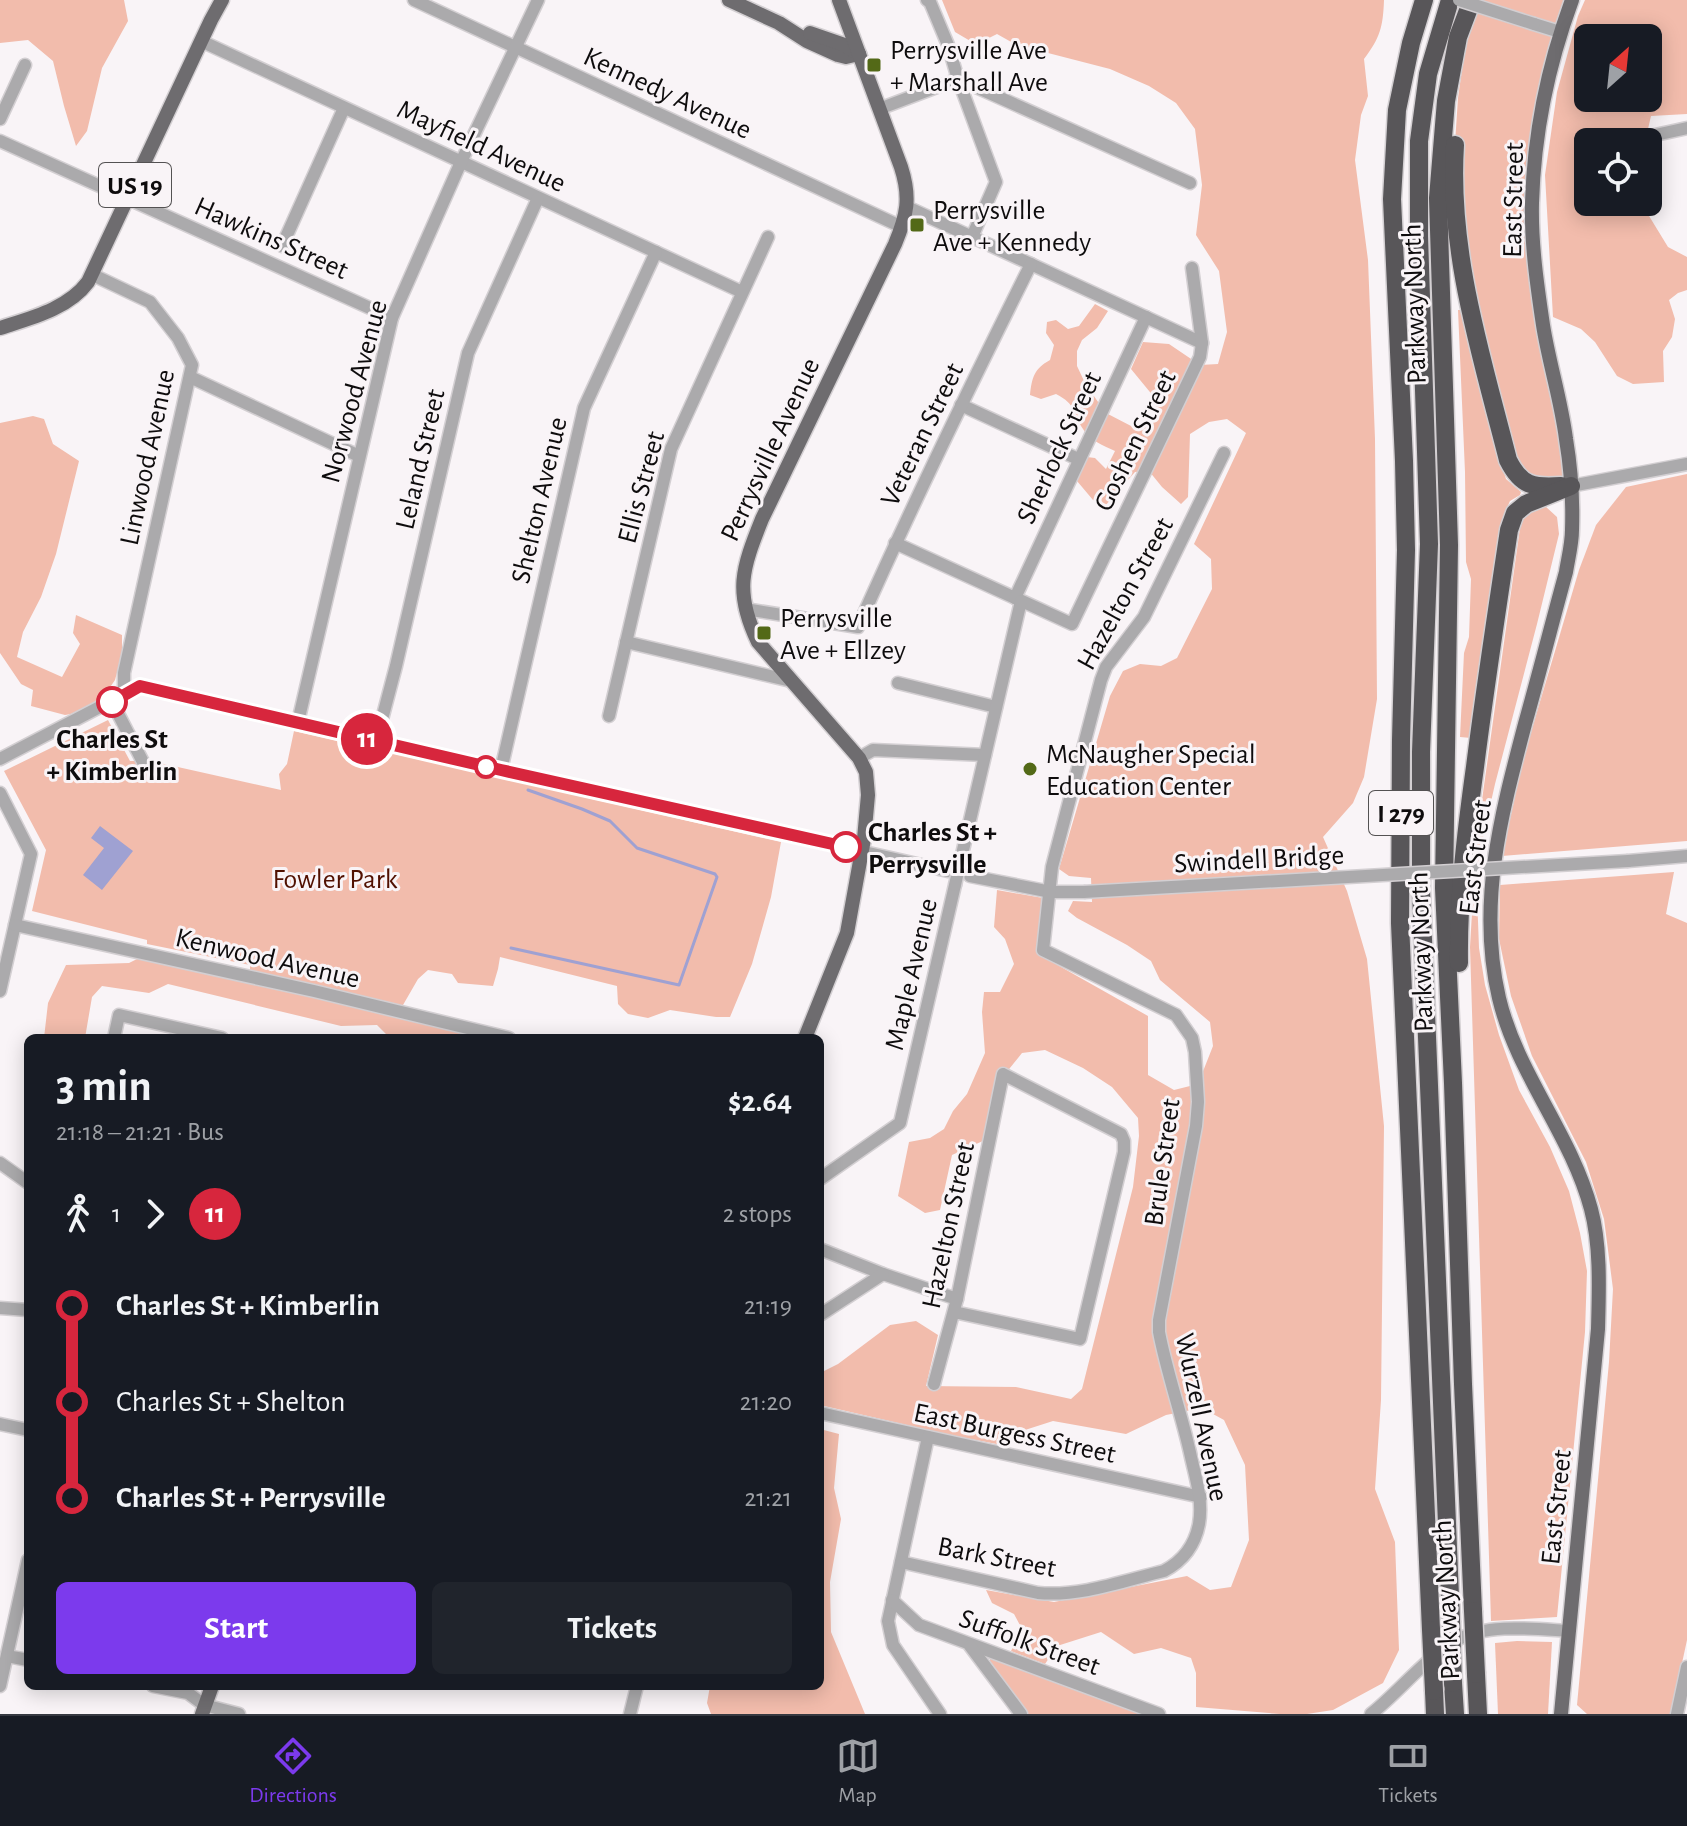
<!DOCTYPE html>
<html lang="en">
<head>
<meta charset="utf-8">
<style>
  body { margin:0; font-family:"Alegreya Sans",sans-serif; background:#20242c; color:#f1f3f6; height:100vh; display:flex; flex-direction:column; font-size:30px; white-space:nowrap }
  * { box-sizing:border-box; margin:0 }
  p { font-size:26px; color:#9ea1a6 }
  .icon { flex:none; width:44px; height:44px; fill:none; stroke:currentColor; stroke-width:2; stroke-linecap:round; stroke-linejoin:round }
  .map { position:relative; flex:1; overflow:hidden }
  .sheet { position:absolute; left:24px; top:1034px; width:800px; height:656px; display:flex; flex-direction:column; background:#171b24; border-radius:12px; box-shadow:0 4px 20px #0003 }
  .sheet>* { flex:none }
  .badge { padding:0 16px; border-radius:26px; font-size:28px; line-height:52px }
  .needle { width:52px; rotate:27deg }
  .tools { position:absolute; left:1574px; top:24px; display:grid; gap:16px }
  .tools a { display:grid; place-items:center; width:88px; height:88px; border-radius:12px; background:#171b24; box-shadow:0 4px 20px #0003; font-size:40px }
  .map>.badge { position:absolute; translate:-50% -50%; box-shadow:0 0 0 4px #fff }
  .legs { display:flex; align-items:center; gap:12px; height:88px; padding:0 32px; font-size:26px }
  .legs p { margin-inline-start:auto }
  .summary { display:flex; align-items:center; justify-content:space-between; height:136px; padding:0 32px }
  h1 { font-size:44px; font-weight:700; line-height:60px }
  .primary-button { display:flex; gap:16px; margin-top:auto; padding:16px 32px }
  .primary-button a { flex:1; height:92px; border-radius:12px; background:#7c3aed; color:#fff; font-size:32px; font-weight:700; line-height:92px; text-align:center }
  .primary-button a+a { background:#20242c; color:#f1f3f6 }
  ul { padding:0 32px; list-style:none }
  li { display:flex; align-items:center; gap:28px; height:96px; font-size:30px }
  li i { display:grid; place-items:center; width:12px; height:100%; margin:0 10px; background:currentColor }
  li i::after { content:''; width:20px; height:20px; margin:-10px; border:6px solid; border-radius:50%; background:#171b24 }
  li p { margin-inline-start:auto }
  li:first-child i { background:linear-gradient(#0000 50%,currentColor 0) }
  li:last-child i { background:linear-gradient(currentColor 50%,#0000 0) }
  .tab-bar { display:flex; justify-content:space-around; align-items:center; height:112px; border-top:2px solid #363941; background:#171b24; font-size:22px; color:#9ea1a6 }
  .tab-bar a { display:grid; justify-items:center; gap:4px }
  .tab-bar .on { color:#7c3aed }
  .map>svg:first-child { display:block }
  .green { fill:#f2bcac; fill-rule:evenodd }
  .water { fill:#9fa1d2 }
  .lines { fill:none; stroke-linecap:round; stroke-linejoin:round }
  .stream { stroke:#9fa1d2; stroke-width:3 }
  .minor-casing { stroke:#d3cfd2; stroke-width:15 }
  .major-casing { stroke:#d3cfd2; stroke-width:17 }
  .highway-casing { stroke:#d3cfd2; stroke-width:21 }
  .minor { stroke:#abaaac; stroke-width:12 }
  .major { stroke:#6e6c6f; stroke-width:14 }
  .highway { stroke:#585659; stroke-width:18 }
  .minor-bridge-casing { stroke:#d3cfd2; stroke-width:15; stroke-linecap:butt }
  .highway-bridge-casing { stroke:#d3cfd2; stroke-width:21; stroke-linecap:butt }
  .minor-bridge { stroke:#abaaac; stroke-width:12 }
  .highway-bridge { stroke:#585659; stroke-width:18 }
  .line-1-casing { stroke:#fff; stroke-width:18 }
  .line-1 { stroke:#d7263d; stroke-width:12 }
  .poi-dot { fill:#536917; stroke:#f9f4f7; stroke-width:3 }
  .stop-1-dot { fill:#fff; stroke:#d7263d; stroke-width:4 }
  .labels { text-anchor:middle; stroke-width:6; stroke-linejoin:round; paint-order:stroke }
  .shield { fill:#f9f4f7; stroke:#545253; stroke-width:2 }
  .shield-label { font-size:26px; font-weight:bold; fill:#0e0c0d }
  .poi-label { font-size:28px; fill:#0e0c0d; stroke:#f9f4f7; text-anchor:start }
  .street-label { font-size:28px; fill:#0e0c0d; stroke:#f9f4f7 }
  .stop-label { font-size:28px; font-weight:bold; fill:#0e0c0d; stroke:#f9f4f7 }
  .park-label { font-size:28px; fill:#511000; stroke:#f9f4f7 }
</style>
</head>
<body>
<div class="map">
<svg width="1687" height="1714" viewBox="0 0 1687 1714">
  <rect width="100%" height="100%" fill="#f9f4f7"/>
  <!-- green -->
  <g class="green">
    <polygon points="0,0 124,0 128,21 102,68 87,131 76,146 64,106 53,61 28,40 0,43"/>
    <path d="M 942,0 L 1384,0 C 1383,27 1380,38 1364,59 L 1368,96 L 1361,115 L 1355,160 L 1368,260 L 1375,439 L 1377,699 L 1364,777 L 1353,803 L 1323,837 L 1347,891 L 1367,959 L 1384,1126 L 1381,1400 L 1375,1489 L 1395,1542 L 1399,1650 L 1383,1683 L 1333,1710 L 1307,1714 L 1280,1714 L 1196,1707 L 1196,1673 L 1191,1658 L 1161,1648 L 1134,1654 L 1101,1632 L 1057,1646 L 1045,1664 L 1011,1651 L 1022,1629 L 1014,1614 L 992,1603 L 986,1590 L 1054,1602 L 1187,1576 L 1210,1590 L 1231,1587 L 1249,1540 L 1245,1465 L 1224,1420 L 1202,1408 L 1166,1415 L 1126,1434 L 1053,1421 L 1025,1430 L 1007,1446 L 950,1435 L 820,1405 L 820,1373 L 838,1364 L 890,1325 L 916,1321 L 938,1335 L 926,1386 L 1016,1387 L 1071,1399 L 1082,1389 L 1133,1187 L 1139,1136 L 1138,1118 L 1112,1087 L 1083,1068 L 1045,1050 L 1022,1053 L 997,1084 L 985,1140 L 952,1155 L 940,1210 L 925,1213 L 898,1196 L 909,1142 L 930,1138 L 944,1129 L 953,1111 L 967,1094 L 985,1053 L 982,1012 L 984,992 L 1000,992 L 1014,964 L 1005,939 L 994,927 L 997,890 L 1043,898 L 1038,954 L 1148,1016 L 1148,1075 L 1174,1090 L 1198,1084 L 1213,1046 L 1210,1022 L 1160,980 L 1151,961 L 1127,945 L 1077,918 L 1068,911 L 1073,901 L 1092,902 L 1091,878 L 1069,876 L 1059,869 L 1110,696 L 1123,671 L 1140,664 L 1161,666 L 1177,658 L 1212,589 L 1211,559 L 1194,544 L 1246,433 L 1227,419 L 1209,422 L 1190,434 L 1188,497 L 1181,504 L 1162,487 L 1149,471 L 1135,472 L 1105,506 L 1093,500 L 1077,481 L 1080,463 L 1087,457 L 1095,458 L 1106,469 L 1115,451 C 1104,446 1089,440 1083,429 C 1072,412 1077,405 1056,394 L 1041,399 L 1030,395 C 1032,377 1034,369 1050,360 L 1054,345 L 1046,333 L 1047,322 L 1056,320 L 1068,329 L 1079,326 L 1095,304 L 1108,311 L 1097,328 L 1082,340 L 1077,351 L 1077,366 L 1086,385 L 1106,413 L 1133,427 L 1150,422 L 1156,408 L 1154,397 L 1131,369 L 1143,342 L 1169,344 L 1200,365 L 1218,364 L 1227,332 L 1219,271 L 1196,235 L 1202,185 L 1195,129 L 1176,103 L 1149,86 L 1110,69 L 1048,53 L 1022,52 L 1013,43 L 997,34 L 985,40 L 972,42 L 955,32 Z"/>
    <polygon points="1476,0 1572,0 1560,32 1532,204 1571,486 1541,487 1508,460 1453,174 1458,98 1466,41"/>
    <path d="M 1585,0 L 1687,0 L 1687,114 L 1651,116 L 1645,142 L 1588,142 L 1588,202 L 1645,202 L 1646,211 L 1668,247 L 1687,257 L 1687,290 L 1678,293 L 1669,300 L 1675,319 L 1672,337 L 1663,351 L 1664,382 L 1633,384 L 1617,376 L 1595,342 L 1581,329 L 1553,317 L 1545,175 L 1557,92 L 1578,16 ZM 1588,38 L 1648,38 L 1648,98 L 1588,98 Z"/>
    <polygon points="1458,310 1463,310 1502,466 1506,479 1521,492 1520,495 1510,501 1505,512 1471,738 1460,737 1464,653 1469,637 1471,579 1466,562 1465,472"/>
    <polygon points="33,416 44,419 53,444 79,461 56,554 41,597 23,632 17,657 62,677 80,644 73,633 76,615 122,635 122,654 115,680 102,699 71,714 65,715 31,706 33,690 21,684 0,653 0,423"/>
    <polygon points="1687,474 1687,841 1502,856 1523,759 1579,570 1596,525 1626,487"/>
    <polygon points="1545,506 1557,517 1559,534 1537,624 1495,784 1479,855 1477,895 1479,948 1485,985 1499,1035 1519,1090 1550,1147 1569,1191 1580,1233 1587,1271 1585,1332 1557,1617 1491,1621 1470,947 1476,843 1520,528 1524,513"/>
    <polygon points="108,720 130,761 151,761 281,790 279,774 287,764 294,731 781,842 771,897 752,964 730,1017 716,1017 670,1010 648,1018 628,1014 618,1004 617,986 500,957 498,969 493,986 458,983 452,974 428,970 418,979 403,1005 405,1014 457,1029 483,1038 392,1038 389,1037 377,1025 341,1026 168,984 149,993 102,986 92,997 85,1038 44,1038 48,1003 66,965 129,963 141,957 250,982 250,965 147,944 147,940 32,911 46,850 4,771"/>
    <polygon points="1674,872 1666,914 1687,923 1687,1640 1671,1714 1587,1714 1577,1705 1609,1362 1613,1289 1604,1219 1586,1162 1532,1056 1511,996 1499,939 1500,885"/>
    <polygon points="820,1429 839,1434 834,1488 841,1519 830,1582 831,1632 865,1714 711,1714 707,1703 710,1686 820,1686"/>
    <polygon points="1517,1641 1552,1642 1548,1714 1498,1714 1495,1643"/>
    <polygon points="990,1656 1151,1714 1023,1714 990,1667"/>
  </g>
  <!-- water -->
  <polygon class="water" points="100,826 133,851 102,890 83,875 104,848 91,838"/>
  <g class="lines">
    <!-- stream -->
    <polyline class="stream" points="511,948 679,985 717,877 715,874 637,848 610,821 582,809 528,790"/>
    <defs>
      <g id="minor">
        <polyline points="414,0 902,227"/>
        <polyline points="927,0 930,2 948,45 958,79 996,182 972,237"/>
        <polyline points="1534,24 1560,32"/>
        <polyline points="201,41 742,292"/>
        <polyline points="879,109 958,79 1190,183"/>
        <polyline points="0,119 25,65"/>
        <polyline points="1646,137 1687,128"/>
        <polyline points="0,141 392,318"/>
        <polyline points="907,207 1202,343"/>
        <polyline points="282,246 344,108"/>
        <polyline points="93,275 150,302 178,338 192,365 124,673 124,695"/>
        <polyline points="190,377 359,456"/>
        <polyline points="961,405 1078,459"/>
        <polyline points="1571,486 1687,464"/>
        <polyline points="895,543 1072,624 1200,357 1202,343 1192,268"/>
        <polyline points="1015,598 1146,317"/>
        <path d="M 745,609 L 858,627 C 912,505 971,384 1031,264"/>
        <polyline points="626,642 791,681"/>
        <polyline points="898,683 996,707"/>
        <polyline points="112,702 143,762"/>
        <polyline points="609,716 671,449 768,237"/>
        <polyline points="298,722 392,318 461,162 538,0"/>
        <polyline points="376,742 396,666 468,353 538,198"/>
        <polyline points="859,758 873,750 985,755"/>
        <polyline points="0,759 140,686 501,770 948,871"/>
        <polyline points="501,770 584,408 656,252"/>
        <polyline points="0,793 31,854 0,991"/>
        <polyline points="1628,861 1687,856"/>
        <polyline points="960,863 1021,601"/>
        <polyline points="970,876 1051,892 1084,892"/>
        <polyline points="15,925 314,991 509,1038"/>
        <polyline points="114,1038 119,1015 222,1038"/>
        <polyline points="0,1163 28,1183"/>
        <polyline points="820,1179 900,1123 955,885"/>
        <polyline points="820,1249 883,1274 957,1299"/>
        <polyline points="0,1308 28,1310"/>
        <polyline points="820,1315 883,1274"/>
        <polyline points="934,1384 957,1299 1003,1074 1121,1134 1124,1141 1124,1152 1080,1339 954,1312"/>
        <polyline points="820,1413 1201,1497"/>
        <polyline points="0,1424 28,1430"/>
        <polyline points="928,1437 888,1621 893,1645 940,1714"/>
        <path d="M 901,1562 L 1038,1593 C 1080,1597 1123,1581 1164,1571 C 1183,1561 1195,1545 1199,1524 C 1203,1501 1196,1479 1191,1457 C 1182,1415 1167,1374 1159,1332 L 1159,1320 L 1196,1126 L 1198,1102 L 1195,1052 L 1192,1038 L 1176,1015 L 1043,950 L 1052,867 L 1101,680 L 1106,667 L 1144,617 L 1224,453"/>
        <polyline points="892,1600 919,1625 1159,1714"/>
        <polyline points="970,1646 1021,1714"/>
        <polyline points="7,1656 28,1660"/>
        <polyline points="0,1686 28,1560"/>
        <polyline points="153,1686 188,1693 204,1705 239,1714"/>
        <polyline points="630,1714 637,1686"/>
        <path d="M 1371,1714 C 1400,1691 1424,1659 1457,1640 C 1487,1623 1535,1629 1569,1631"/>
        <polyline points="1677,1714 1687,1667"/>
      </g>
      <g id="major">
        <polyline points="729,0 779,23 807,41 838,55 846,57 859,54"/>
        <polyline points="810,33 842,44 859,54"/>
        <path d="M 0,328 C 31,318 68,309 88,282 L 211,20 L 222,0"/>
        <path d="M 805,1038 L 847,933 L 864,839 L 868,795 L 866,772 L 859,758 L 758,642 C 734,592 742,569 762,519 L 895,244 C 907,215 911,198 901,167 L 839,0"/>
        <polyline points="202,1714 212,1686"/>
        <path d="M 1561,1714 L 1598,1329 C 1599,1291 1601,1246 1591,1209 C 1571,1134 1517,1074 1499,998 C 1477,904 1501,815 1525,724 C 1539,674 1552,623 1566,572 C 1568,559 1572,544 1572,530 C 1573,500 1571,469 1566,439 C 1561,400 1549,363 1543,325 C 1537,285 1531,243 1532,203 C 1534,134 1548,65 1572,0"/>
      </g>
      <g id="highway">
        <polyline points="1424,0 1411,43 1397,110 1392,199 1404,461 1406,550 1401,740 1400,923 1431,1630"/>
        <polyline points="1450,0 1428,74 1419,141 1419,236 1429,544 1421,752 1421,891 1451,1621"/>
        <polyline points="1472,0 1458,37 1446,101 1438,198 1449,545 1444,888 1453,1083 1463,1384 1473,1611"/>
        <path d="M 1455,145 C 1448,253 1482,357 1508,460 C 1521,486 1533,488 1561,486"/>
        <path d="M 1459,963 C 1458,897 1466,832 1475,767 C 1485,688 1497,609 1509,530 L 1515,513 L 1526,504 L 1571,486"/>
        <polyline points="1476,1674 1478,1714"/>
        <polyline points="1453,1683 1455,1714"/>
        <polyline points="1434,1691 1435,1714"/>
      </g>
    </defs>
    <!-- minor casing -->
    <use href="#minor" class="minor-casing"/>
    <!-- major casing -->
    <use href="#major" class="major-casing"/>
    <!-- highway casing -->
    <use href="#highway" class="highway-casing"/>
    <!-- minor -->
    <use href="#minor" class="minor"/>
    <!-- major -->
    <use href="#major" class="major"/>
    <!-- highway -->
    <use href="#highway" class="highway"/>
    <defs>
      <g id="minor-bridge">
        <polyline points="1459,0 1534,24"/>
        <polyline points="955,885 960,863"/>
        <polyline points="1084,892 1628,861"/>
      </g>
      <g id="highway-bridge">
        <polyline points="1473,1611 1476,1674"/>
        <polyline points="1451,1621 1453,1683"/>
        <polyline points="1431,1630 1434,1691"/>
      </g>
    </defs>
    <!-- minor-bridge casing -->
    <use href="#minor-bridge" class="minor-bridge-casing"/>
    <!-- highway-bridge casing -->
    <use href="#highway-bridge" class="highway-bridge-casing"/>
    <!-- minor-bridge -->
    <use href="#minor-bridge" class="minor-bridge"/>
    <!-- highway-bridge -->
    <use href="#highway-bridge" class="highway-bridge"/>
  </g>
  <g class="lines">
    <defs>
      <polyline id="line-1" points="112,702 140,686 501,770 846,847"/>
    </defs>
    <!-- line-1 casing -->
    <use href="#line-1" class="line-1-casing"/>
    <!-- line-1 -->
    <use href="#line-1" class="line-1"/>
  </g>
  <!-- markers -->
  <g class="poi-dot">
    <rect x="866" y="57" width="16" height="16" rx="4"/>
    <rect x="909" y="217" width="16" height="16" rx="4"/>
    <rect x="756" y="625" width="16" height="16" rx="4"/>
    <circle cx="1030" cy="769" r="8"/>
  </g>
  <g class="stop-1-dot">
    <circle cx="112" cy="702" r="14"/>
    <circle cx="486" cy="767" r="10"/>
    <circle cx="846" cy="847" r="14"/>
  </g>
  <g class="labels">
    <!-- shield labels -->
    <g class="shield">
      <rect x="99" y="163" width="72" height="44" rx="6"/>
      <rect x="1369" y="791" width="64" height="44" rx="6"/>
    </g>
    <g class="shield-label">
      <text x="135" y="194">US 19</text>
      <text x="1401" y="822">I 279</text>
    </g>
    <!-- poi labels -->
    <g class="poi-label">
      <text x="890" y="59">Perrysville Ave<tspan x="890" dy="32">+ Marshall Ave</tspan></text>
      <text x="933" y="219">Perrysville<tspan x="933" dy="32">Ave + Kennedy</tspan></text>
      <text x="780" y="627">Perrysville<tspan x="780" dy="32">Ave + Ellzey</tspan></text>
      <text x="1046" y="763">McNaugher Special<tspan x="1046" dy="32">Education Center</tspan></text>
    </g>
    <!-- street labels -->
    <g class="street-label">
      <text transform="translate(668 92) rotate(25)" y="10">Kennedy Avenue</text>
      <text transform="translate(482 145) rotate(25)" y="10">Mayfield Avenue</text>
      <text transform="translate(1512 200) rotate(-89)" y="10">East Street</text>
      <text transform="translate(272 237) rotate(24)" y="10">Hawkins Street</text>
      <text transform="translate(1413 304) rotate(-92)" y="10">Parkway North</text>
      <text transform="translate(353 391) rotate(-75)" y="10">Norwood Avenue</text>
      <text transform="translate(921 434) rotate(-64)" y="10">Veteran Street</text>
      <text transform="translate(1134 440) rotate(-64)" y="10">Goshen Street</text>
      <text transform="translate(1058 447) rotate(-65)" y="10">Sherlock Street</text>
      <text transform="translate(769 449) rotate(-65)" y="10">Perrysville Avenue</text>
      <text transform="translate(146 457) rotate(-78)" y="10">Linwood Avenue</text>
      <text transform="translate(419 459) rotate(-77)" y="10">Leland Street</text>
      <text transform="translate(640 487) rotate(-75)" y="10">Ellis Street</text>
      <text transform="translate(538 500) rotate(-77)" y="10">Shelton Avenue</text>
      <text transform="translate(1124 593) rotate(-61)" y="10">Hazelton Street</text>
      <text transform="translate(1474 857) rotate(-83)" y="10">East Street</text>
      <text transform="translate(1259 858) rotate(-3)" y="10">Swindell Bridge</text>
      <text transform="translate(1420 952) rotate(-92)" y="10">Parkway North</text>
      <text transform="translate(268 957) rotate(13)" y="10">Kenwood Avenue</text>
      <text transform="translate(910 974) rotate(-77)" y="10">Maple Avenue</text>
      <text transform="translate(1161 1162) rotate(-82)" y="10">Brule Street</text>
      <text transform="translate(947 1225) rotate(-78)" y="10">Hazelton Street</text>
      <text transform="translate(1203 1417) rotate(78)" y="10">Wurzell Avenue</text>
      <text transform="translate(1015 1432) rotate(12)" y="10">East Burgess Street</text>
      <text transform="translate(1555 1507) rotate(-84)" y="10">East Street</text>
      <text transform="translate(997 1556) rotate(11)" y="10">Bark Street</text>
      <text transform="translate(1445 1600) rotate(-93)" y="10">Parkway North</text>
      <text transform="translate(1030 1641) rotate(20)" y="10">Suffolk Street</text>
    </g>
    <!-- stop labels -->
    <g class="stop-label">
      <text x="112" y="748">Charles St<tspan x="112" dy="32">+ Kimberlin</tspan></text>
      <text x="868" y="841" text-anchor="start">Charles St +<tspan x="868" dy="32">Perrysville</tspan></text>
    </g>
    <!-- park labels -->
    <g class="park-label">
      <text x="335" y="888">Fowler Park</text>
    </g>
  </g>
</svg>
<div class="tools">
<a><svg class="needle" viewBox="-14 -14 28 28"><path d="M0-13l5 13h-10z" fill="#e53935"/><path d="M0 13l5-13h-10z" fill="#9ea1a6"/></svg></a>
<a><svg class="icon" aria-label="locate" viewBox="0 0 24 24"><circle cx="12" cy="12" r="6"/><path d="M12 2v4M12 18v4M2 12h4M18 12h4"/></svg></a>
</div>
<b class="badge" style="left:367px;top:739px;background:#d7263d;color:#fff">11</b>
<section class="sheet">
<div class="summary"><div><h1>3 min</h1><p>21:18 – 21:21 · Bus</p></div><b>$2.64</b></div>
<div class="legs"><svg class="icon" aria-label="walk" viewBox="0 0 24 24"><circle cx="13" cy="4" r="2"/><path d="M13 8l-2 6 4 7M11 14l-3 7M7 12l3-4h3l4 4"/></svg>1<svg class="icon" aria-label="forward" viewBox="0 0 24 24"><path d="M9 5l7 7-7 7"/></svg><b class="badge" style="background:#d7263d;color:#fff">11</b><p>2 stops</p></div>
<ul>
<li><i style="color:#d7263d"></i><b>Charles St + Kimberlin</b><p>21:19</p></li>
<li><i style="color:#d7263d"></i><span>Charles St + Shelton</span><p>21:20</p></li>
<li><i style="color:#d7263d"></i><b>Charles St + Perrysville</b><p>21:21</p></li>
</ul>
<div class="primary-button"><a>Start</a><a>Tickets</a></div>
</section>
</div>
<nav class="tab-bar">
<a class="on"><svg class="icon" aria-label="directions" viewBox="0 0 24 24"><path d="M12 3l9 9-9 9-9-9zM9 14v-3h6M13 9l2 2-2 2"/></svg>Directions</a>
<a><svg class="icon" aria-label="map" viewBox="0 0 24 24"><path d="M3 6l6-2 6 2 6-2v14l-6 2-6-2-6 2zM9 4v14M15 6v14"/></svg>Map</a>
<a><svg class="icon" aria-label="tickets" viewBox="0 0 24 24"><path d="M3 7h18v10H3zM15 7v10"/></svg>Tickets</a>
</nav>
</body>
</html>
